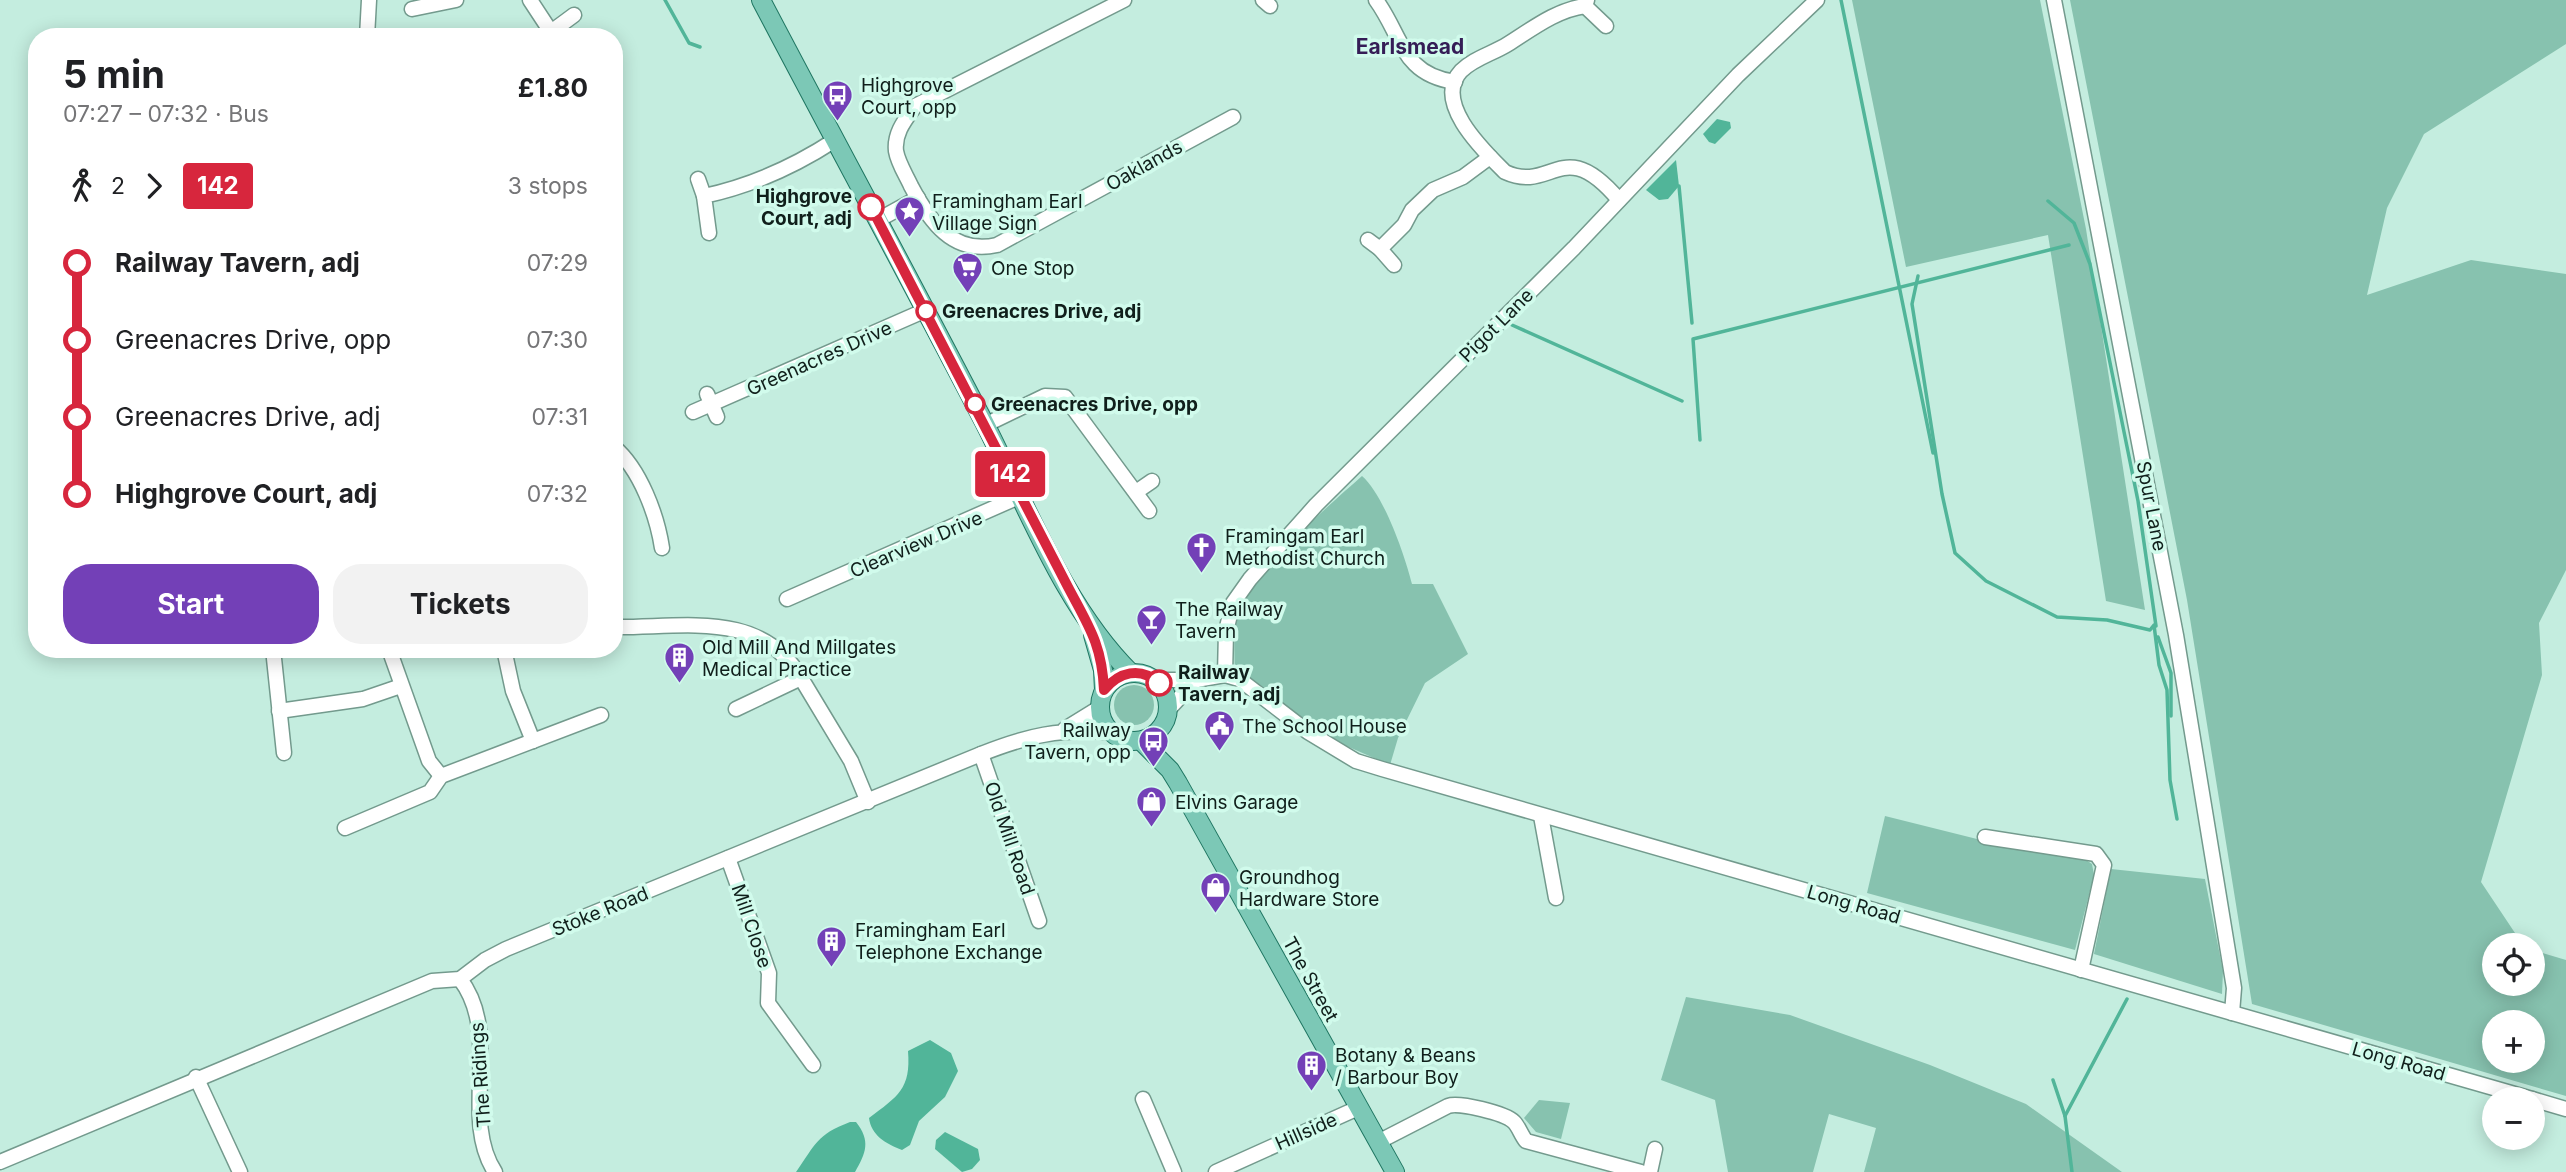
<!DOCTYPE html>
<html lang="en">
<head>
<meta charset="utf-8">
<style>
  body { margin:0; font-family:Inter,sans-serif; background:#f2f2f2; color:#202124; height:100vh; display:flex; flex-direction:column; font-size:26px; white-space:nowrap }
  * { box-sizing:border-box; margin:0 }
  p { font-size:23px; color:#757577 }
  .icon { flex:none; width:38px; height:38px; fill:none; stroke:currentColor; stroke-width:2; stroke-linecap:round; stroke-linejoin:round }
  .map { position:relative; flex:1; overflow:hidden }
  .details { position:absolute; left:28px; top:28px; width:595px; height:630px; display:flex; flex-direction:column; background:#fff; border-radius:28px; box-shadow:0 4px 18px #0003 }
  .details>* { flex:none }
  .badge { padding:0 14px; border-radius:5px; font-size:24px; line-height:46px }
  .tools { position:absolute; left:2482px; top:933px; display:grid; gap:14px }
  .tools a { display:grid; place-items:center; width:63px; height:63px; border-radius:50%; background:#fff; box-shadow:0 4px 18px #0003; font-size:35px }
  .map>.badge { position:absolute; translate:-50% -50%; box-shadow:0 0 0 4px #fff }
  .legs { display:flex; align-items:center; gap:10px; height:77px; padding:0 35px; font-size:23px }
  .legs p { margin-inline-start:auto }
  .overview { display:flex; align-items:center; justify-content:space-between; height:119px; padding:0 35px }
  h1 { font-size:38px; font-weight:700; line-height:52px }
  .button { display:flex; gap:14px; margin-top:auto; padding:14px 35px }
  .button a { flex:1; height:80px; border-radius:28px; background:#7340b7; color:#fff; font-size:28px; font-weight:700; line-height:80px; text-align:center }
  .button a+a { background:#f2f2f2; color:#202124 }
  ul { padding:0 35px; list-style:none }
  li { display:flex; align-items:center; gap:24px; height:77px; font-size:26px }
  li i { display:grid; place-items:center; width:10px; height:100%; margin:0 9px; background:currentColor }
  li i::after { content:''; width:18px; height:18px; margin:-9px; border:5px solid; border-radius:50%; background:#fff }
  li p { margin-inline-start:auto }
  li:first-child i { background:linear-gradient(#0000 50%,currentColor 0) }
  li:last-child i { background:linear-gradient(currentColor 50%,#0000 0) }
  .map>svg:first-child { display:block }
  .green { fill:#87c2af; fill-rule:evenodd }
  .water { fill:#51b599 }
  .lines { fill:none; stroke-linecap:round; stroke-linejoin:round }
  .stream { stroke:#51b599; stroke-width:3.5 }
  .minor-casing { stroke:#739a8d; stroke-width:17 }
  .major-casing { stroke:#1e7561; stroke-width:20 }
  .minor { stroke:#fff; stroke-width:14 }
  .major { stroke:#7cc8b6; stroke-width:18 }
  .line-1-casing { stroke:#fff; stroke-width:16 }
  .line-1 { stroke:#d7263d; stroke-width:10 }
  .stop-1-dot { fill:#fff; stroke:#d7263d; stroke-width:3.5 }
  .labels { text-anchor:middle; stroke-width:7; stroke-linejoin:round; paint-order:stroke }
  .poi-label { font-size:19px; fill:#101f1b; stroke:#d1fbec; text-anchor:start }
  .street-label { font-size:19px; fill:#101f1b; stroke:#d1fbec }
  .stop-label { font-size:19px; font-weight:bold; fill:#101f1b; stroke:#d1fbec; text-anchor:start }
  .neighbourhood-label { font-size:21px; font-weight:bold; fill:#351d56; stroke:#d1fbec }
</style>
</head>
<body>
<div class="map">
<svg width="2566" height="1172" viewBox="0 0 2566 1172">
  <rect width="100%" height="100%" fill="#c4eddf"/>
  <!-- green -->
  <g class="green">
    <polygon points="1852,0 2040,0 2086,229 2145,610 2106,601 2048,235 1906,267"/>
    <path d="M 2070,0 L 2566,0 L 2566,44 L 2424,134 L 2387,208 L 2367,295 L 2471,260 L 2566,274 L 2566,570 L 2539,623 L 2542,675 L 2481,882 L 2523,945 L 2494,945 L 2494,984 L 2532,984 L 2532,950 L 2566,960 L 2566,1096 L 2252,1004 L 2187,600 ZM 2532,1022 L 2532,1060 L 2494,1060 L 2494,1022 Z"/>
    <path d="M 1362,476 C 1384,495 1405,556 1412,584 L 1433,584 L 1468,654 L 1425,683 L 1398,738 L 1390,765 L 1335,741 L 1235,674 C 1234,648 1233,623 1242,599 C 1253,572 1336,499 1362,476 Z"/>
    <circle cx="1134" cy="705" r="20"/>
    <polygon points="1885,816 1977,839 2083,858 2092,864 2094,875 2075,950 1867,893"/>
    <polygon points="2111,869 2205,879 2223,971 2222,994 2094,954"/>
    <polygon points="1686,997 1790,1015 1930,1065 2026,1104 2122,1172 1864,1172 1876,1128 1829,1114 1813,1172 1728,1172 1715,1100 1661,1080"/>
    <polygon points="1539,1100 1570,1103 1561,1139 1536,1132 1524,1118"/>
  </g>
  <!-- water -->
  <g class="water">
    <polygon points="1717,119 1730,122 1731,128 1715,144 1709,142 1703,134"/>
    <polygon points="1676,160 1679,186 1668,199 1659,200 1646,190"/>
    <path d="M 930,1040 L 951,1053 L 958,1071 L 945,1097 L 919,1121 L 910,1145 L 902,1150 C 886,1144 871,1135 869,1118 C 898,1096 911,1089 908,1051 Z"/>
    <path d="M 850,1122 L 856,1122 C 871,1141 866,1153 855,1172 L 796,1172 C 816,1144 816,1135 850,1122 Z"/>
    <polygon points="945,1132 978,1149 980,1160 972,1169 962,1172 935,1149 936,1140"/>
  </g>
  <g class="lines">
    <!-- stream -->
    <g class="stream">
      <polyline points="665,0 689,43 700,47"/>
      <polyline points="1841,0 1933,453"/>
      <polyline points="1679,186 1692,323"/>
      <polyline points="2048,201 2074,223 2090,264 2138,501 2156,626"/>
      <polyline points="1918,276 1912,304 1942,494 1955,553 1986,581 2057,617 2107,620 2150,630 2154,625 2159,665 2167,690 2170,780 2177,819"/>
      <polyline points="1512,325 1682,401"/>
      <polyline points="1700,440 1693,339 2069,245"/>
      <polyline points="2158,637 2171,673 2171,716"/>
      <polyline points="2053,1080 2065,1116 2072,1172"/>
      <polyline points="2065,1116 2127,999"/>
    </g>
    <defs>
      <g id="minor">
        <polyline points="530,0 551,32 574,15"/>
        <path d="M 1124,0 L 915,106 C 905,120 894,133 896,151 C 898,163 906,175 911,186 C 930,222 953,255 997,245 L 1233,117"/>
        <polyline points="1263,0 1270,6"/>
        <path d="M 1376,0 C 1403,37 1401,74 1455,82"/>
        <path d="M 1587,0 L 1585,6 C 1556,10 1532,29 1508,44 C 1492,54 1474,58 1461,71 C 1432,102 1484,151 1505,172 C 1553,194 1562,133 1619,200"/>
        <polyline points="2054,0 2176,635 2234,988 2232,1013"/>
        <polyline points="1585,6 1606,26"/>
        <polyline points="412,9 456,0"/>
        <polyline points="367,37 369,0"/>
        <polyline points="698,179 704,196"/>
        <polyline points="878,220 918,198"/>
        <path d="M 709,233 L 704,196 C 751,186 795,166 835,140"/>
        <polyline points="1368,240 1380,249"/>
        <polyline points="1394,265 1380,249 1404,225 1412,210 1433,190 1463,177 1490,157"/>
        <polyline points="707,394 717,417"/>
        <polyline points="693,412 926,310"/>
        <polyline points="985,425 1045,396 1065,397 1149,511"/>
        <path d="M 614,447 C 640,469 657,515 662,548"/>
        <polyline points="1136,492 1152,481"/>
        <polyline points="787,599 1021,496"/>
        <path d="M 614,627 C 683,628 761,609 801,678"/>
        <polyline points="273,649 284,753"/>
        <polyline points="389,649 429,761 441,776"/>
        <polyline points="504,649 513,691 533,741"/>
        <polyline points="1225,675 1226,631 1233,603 1250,579 1316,505 1574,248 1738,75 1817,0"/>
        <polyline points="1155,680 1196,680 1225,675 1239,679 1308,732 1356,761 1382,769 2532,1099"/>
        <polyline points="736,709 801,678 851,761 868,802"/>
        <polyline points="1168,710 1196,680"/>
        <polyline points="279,711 363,699 401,686"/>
        <polyline points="1065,729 1099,708"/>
        <polyline points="981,754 1039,921"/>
        <polyline points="1541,816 1556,898"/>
        <polyline points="345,828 430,792 441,776 601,715"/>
        <polyline points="1985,837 2096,854 2104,865 2081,970"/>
        <polyline points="728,858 769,973 768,1003 813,1065"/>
        <path d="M 460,979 C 503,1035 459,1117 495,1172"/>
        <polyline points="196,1077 240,1172"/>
        <polyline points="1143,1099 1174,1172"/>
        <polyline points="2532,1099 2566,1109"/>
        <path d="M 1378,1142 L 1448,1106 C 1459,1102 1505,1113 1514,1122 C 1519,1127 1521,1135 1526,1141 L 1641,1172"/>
        <path d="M 0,1162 L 432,981 L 460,979 L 485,960 L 506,949 L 981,754 C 1029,735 1058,729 1109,732"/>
        <polyline points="1216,1172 1358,1108"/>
        <polyline points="1650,1172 1655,1149"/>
      </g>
      <g id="major">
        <path d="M 761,0 C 835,141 911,281 984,422 C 1026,504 1064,607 1131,673"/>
        <polyline points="1093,635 1103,670 1104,690"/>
        <circle cx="1134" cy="707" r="34"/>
        <polyline points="1141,741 1170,770 1178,783 1395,1172"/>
      </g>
    </defs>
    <!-- minor casing -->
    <use href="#minor" class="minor-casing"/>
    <!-- major casing -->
    <use href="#major" class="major-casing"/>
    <!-- minor -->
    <use href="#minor" class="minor"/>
    <!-- major -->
    <use href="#major" class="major"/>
  </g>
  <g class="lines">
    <defs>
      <path id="line-1" d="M 871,207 L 1068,587 C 1088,625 1102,644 1104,690 C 1119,672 1140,666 1159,683"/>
    </defs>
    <!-- line-1 casing -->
    <use href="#line-1" class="line-1-casing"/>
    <!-- line-1 -->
    <use href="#line-1" class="line-1"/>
  </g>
  <!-- icons -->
  <defs>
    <symbol id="bus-pin" viewBox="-11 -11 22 30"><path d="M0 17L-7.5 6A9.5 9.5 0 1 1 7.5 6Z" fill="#7340b7" stroke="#d1fbec"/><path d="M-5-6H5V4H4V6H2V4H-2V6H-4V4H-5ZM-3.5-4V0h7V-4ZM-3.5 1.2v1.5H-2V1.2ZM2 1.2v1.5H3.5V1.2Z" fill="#fff"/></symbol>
    <symbol id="sight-pin" viewBox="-11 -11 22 30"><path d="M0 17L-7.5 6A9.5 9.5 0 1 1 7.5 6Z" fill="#7340b7" stroke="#d1fbec"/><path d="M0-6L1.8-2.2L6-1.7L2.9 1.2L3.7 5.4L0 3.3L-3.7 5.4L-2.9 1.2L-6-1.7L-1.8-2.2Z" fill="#fff"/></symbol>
    <symbol id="supermarket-pin" viewBox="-11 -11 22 30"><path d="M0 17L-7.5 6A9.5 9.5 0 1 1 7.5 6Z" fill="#7340b7" stroke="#d1fbec"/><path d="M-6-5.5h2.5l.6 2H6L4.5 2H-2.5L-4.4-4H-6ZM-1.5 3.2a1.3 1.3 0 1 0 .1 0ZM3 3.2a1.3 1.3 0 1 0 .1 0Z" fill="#fff"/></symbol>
    <symbol id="church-pin" viewBox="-11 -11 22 30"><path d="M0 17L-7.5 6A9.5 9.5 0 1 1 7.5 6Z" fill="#7340b7" stroke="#d1fbec"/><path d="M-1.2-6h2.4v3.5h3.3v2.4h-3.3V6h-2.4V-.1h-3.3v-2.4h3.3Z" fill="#fff"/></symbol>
    <symbol id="bar-pin" viewBox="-11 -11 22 30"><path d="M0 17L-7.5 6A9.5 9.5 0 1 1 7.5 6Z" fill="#7340b7" stroke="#d1fbec"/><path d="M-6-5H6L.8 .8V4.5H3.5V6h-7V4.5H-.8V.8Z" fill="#fff"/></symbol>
    <symbol id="building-pin" viewBox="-11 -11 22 30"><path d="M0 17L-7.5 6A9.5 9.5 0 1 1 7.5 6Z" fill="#7340b7" stroke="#d1fbec"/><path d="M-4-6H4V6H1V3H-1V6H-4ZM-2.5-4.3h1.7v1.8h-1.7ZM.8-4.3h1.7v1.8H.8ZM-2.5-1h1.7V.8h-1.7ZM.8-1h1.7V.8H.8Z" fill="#fff"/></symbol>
    <symbol id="civic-pin" viewBox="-11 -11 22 30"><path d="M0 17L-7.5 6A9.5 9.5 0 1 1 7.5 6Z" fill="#7340b7" stroke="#d1fbec"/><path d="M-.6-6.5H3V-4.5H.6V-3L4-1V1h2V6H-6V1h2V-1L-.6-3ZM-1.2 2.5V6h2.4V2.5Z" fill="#fff"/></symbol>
    <symbol id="shop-pin" viewBox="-11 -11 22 30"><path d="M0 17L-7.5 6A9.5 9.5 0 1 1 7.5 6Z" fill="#7340b7" stroke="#d1fbec"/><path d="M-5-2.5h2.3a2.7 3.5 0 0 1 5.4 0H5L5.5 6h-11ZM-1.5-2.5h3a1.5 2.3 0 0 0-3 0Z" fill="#fff"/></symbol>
  </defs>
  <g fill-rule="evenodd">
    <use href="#bus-pin" x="820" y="78" width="35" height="47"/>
    <use href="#sight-pin" x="892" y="194" width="35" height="47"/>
    <use href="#supermarket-pin" x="950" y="250" width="35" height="47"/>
    <use href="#church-pin" x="1184" y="530" width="35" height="47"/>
    <use href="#bar-pin" x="1134" y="602" width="35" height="47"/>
    <use href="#building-pin" x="662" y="640" width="35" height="47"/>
    <use href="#civic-pin" x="1202" y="708" width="35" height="47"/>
    <use href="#bus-pin" x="1136" y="724" width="35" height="47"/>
    <use href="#shop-pin" x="1134" y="784" width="35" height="47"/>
    <use href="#shop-pin" x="1198" y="870" width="35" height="47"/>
    <use href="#building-pin" x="814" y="924" width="35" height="47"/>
    <use href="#building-pin" x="1294" y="1048" width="35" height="47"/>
  </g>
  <!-- markers -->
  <g class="stop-1-dot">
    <circle cx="871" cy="207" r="12"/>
    <circle cx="926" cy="311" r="9"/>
    <circle cx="975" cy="404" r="9"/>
    <circle cx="1159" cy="683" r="12"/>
  </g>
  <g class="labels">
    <!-- poi labels -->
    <g class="poi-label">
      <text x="861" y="92">Highgrove<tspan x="861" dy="22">Court, opp</tspan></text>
      <text x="932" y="208">Framingham Earl<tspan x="932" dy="22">Village Sign</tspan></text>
      <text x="991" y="275">One Stop</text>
      <text x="1225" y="543">Framingam Earl<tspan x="1225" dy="22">Methodist Church</tspan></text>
      <text x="1175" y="616">The Railway<tspan x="1175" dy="22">Tavern</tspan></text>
      <text x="702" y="654">Old Mill And Millgates<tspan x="702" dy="22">Medical Practice</tspan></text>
      <text x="1242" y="733">The School House</text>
      <text x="1131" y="737" text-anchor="end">Railway<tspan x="1131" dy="22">Tavern, opp</tspan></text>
      <text x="1175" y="809">Elvins Garage</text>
      <text x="1239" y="884">Groundhog<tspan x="1239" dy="22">Hardware Store</tspan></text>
      <text x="855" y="937">Framingham Earl<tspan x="855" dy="22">Telephone Exchange</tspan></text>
      <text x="1335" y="1062">Botany &amp; Beans<tspan x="1335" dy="22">/ Barbour Boy</tspan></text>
    </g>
    <!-- street labels -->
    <g class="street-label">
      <text transform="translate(1144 165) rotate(-29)" y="7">Oaklands</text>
      <text transform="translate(1496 325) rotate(-45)" y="7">Pigot Lane</text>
      <text transform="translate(819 358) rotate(-24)" y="7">Greenacres Drive</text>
      <text transform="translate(2152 506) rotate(79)" y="7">Spur Lane</text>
      <text transform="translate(916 544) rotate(-23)" y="7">Clearview Drive</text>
      <text transform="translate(1010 838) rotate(71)" y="7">Old Mill Road</text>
      <text transform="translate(1854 904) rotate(16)" y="7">Long Road</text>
      <text transform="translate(600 911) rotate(-22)" y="7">Stoke Road</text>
      <text transform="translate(752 926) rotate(71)" y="7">Mill Close</text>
      <text transform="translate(1311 979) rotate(61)" y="7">The Street</text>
      <text transform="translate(2399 1061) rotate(16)" y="7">Long Road</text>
      <text transform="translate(480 1075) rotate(-94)" y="7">The Ridings</text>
      <text transform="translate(1306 1131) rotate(-24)" y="7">Hillside</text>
    </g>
    <!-- stop labels -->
    <g class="stop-label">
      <text x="852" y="203" text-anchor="end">Highgrove<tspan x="852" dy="22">Court, adj</tspan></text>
      <text x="942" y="318">Greenacres Drive, adj</text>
      <text x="991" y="411">Greenacres Drive, opp</text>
      <text x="1178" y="679">Railway<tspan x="1178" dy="22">Tavern, adj</tspan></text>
    </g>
    <!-- neighbourhood labels -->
    <g class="neighbourhood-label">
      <text x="1410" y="54">Earlsmead</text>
    </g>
  </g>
</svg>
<div class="tools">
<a><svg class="icon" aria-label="locate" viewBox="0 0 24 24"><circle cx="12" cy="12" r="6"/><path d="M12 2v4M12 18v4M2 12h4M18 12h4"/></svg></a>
<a>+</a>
<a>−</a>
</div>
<b class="badge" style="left:1010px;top:474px;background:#d7263d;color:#fff">142</b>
<section class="details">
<div class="overview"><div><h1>5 min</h1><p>07:27 – 07:32 · Bus</p></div><b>£1.80</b></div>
<div class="legs"><svg class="icon" aria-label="walk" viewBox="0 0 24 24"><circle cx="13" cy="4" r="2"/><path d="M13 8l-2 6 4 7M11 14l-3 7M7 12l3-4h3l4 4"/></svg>2<svg class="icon" aria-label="forward" viewBox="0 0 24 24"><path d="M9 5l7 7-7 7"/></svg><b class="badge" style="background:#d7263d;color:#fff">142</b><p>3 stops</p></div>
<ul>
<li><i style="color:#d7263d"></i><b>Railway Tavern, adj</b><p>07:29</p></li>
<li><i style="color:#d7263d"></i><span>Greenacres Drive, opp</span><p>07:30</p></li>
<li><i style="color:#d7263d"></i><span>Greenacres Drive, adj</span><p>07:31</p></li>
<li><i style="color:#d7263d"></i><b>Highgrove Court, adj</b><p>07:32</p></li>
</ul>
<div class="button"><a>Start</a><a>Tickets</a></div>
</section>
</div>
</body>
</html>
